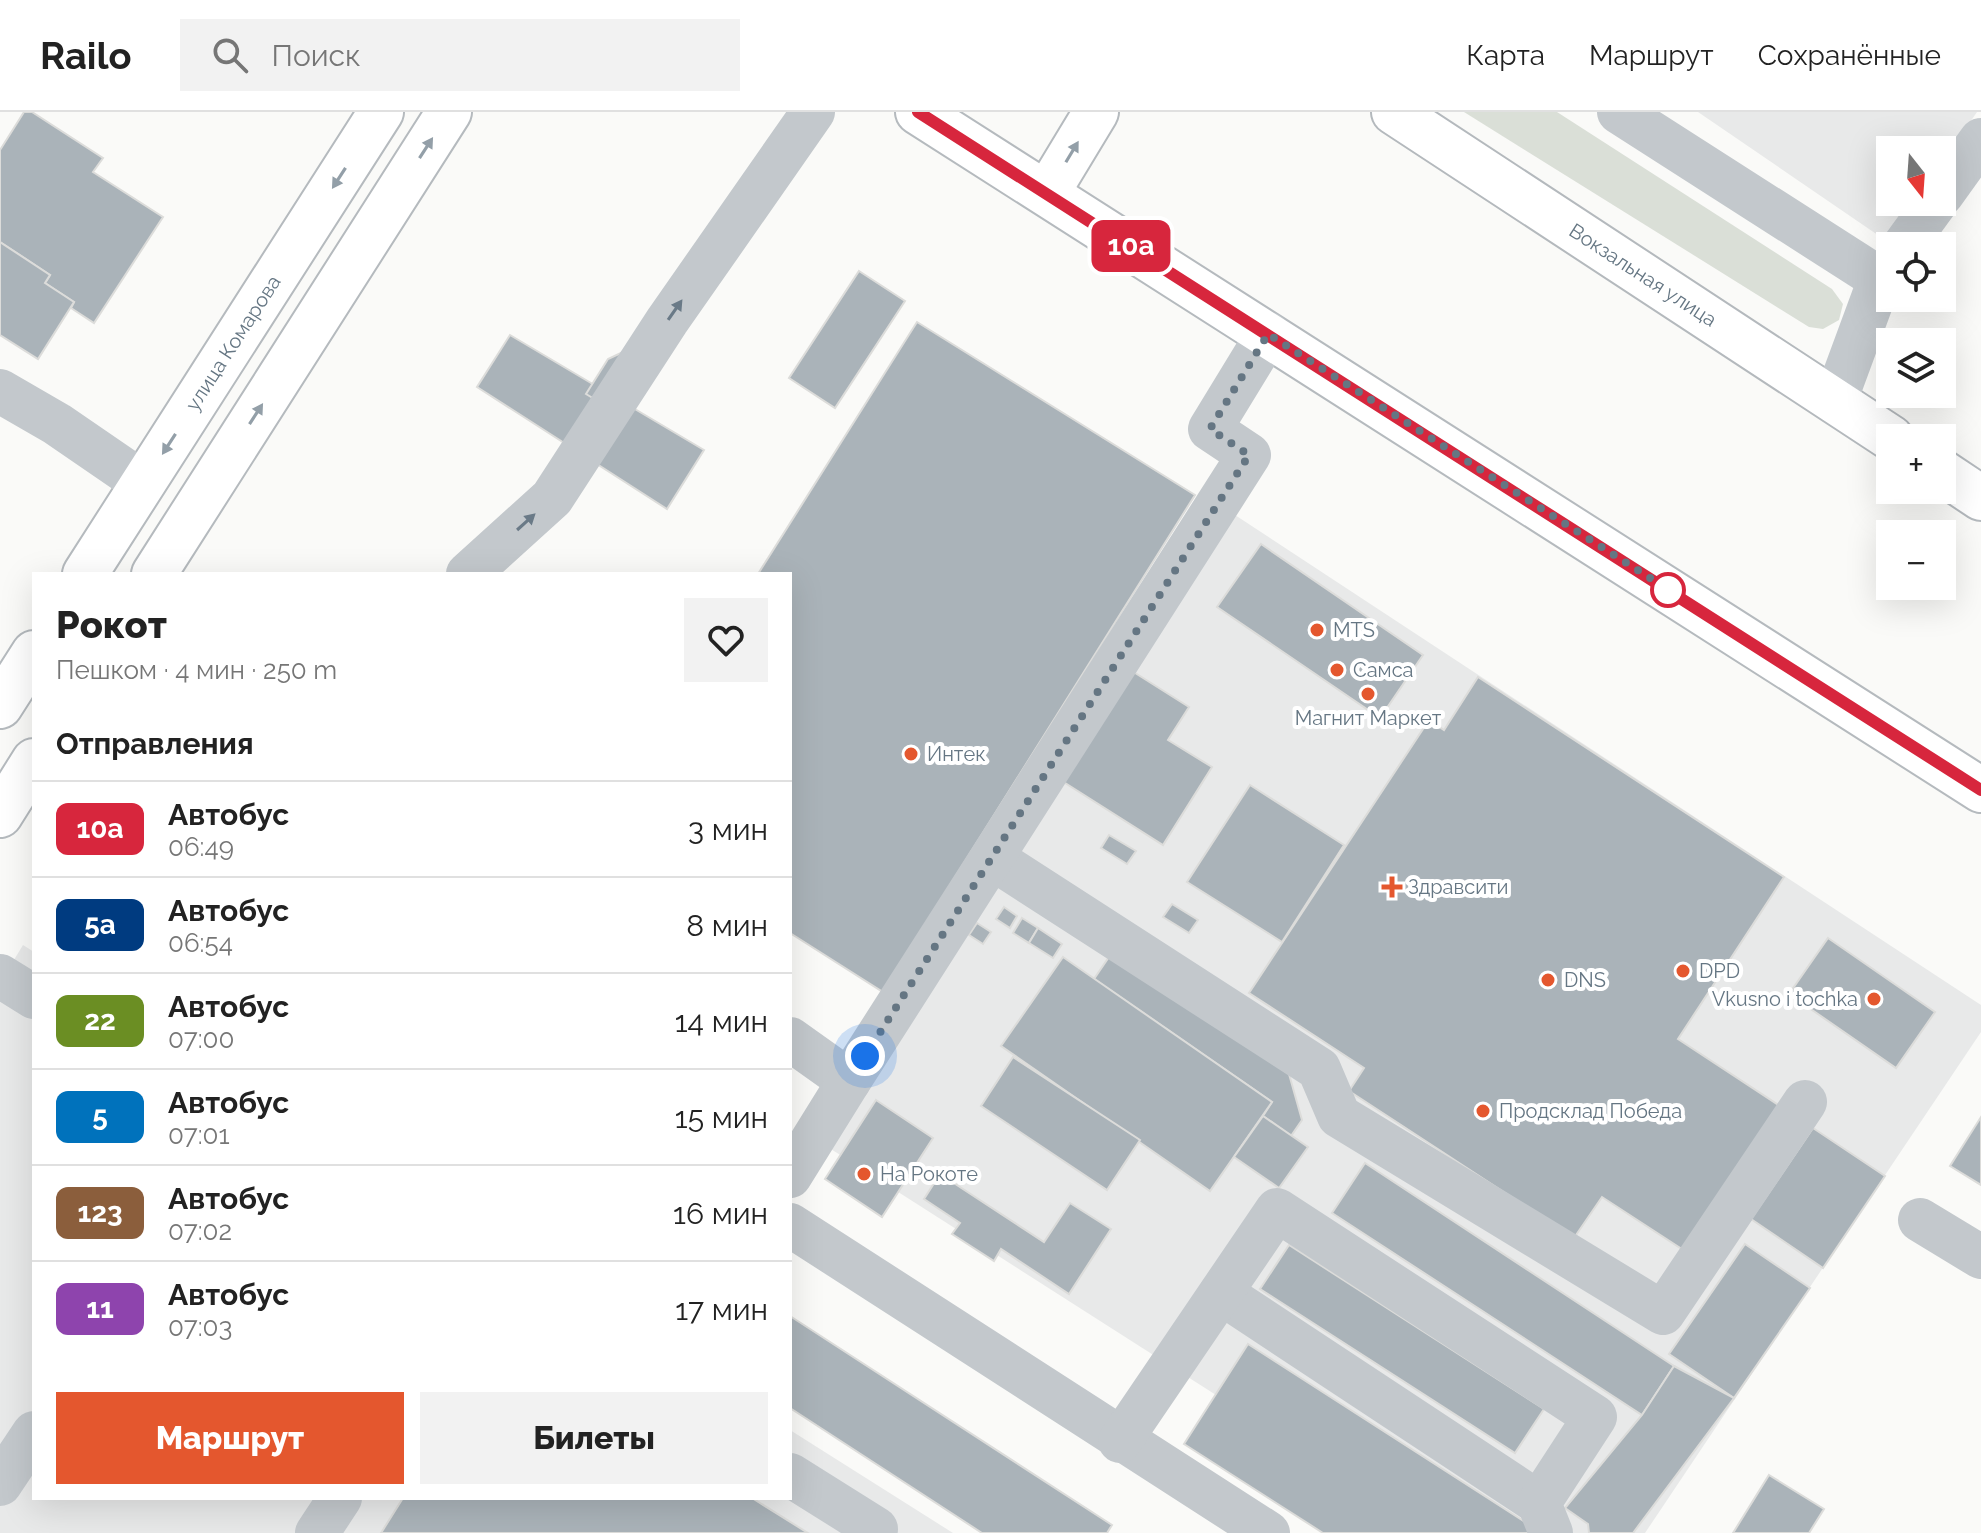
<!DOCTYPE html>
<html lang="ru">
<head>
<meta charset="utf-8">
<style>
  body { margin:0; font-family:Raleway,sans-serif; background:#f2f2f2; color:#222; height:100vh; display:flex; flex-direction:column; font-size:30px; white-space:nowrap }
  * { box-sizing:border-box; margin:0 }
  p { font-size:26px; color:#767676 }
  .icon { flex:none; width:44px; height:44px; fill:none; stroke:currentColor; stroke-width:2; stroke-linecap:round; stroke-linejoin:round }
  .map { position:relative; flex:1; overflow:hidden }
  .side { position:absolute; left:32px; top:460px; width:760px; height:928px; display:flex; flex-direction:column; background:#fff; border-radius:0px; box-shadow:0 8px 32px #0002 }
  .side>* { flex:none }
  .badge { padding:0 16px; border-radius:12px; font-size:28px; line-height:52px }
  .needle { width:52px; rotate:163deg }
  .fabs { position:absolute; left:1876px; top:24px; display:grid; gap:16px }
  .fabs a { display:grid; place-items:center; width:80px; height:80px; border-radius:0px; background:#fff; box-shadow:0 8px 32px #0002; font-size:40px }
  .you { position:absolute; width:40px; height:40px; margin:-20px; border:6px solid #fff; border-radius:50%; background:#1a73e8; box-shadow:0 0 0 12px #1a73e833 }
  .map>.badge { position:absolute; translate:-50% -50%; box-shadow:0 0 0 4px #fff }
  h2 { padding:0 24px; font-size:30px; line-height:72px }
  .round { display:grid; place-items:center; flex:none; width:84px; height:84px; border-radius:0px; background:#f2f2f2 }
  .overview { display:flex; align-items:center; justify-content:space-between; height:136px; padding:0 24px }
  h1 { font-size:38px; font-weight:800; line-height:60px }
  .action { display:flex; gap:16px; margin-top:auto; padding:16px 24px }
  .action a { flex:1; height:92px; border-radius:0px; background:#e4572e; color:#fff; font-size:32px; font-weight:800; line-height:92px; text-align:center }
  .action a+a { background:#f2f2f2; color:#222 }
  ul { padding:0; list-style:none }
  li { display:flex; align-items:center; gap:24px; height:96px; padding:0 24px; border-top:2px solid #e0e0e0 }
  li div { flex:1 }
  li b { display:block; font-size:30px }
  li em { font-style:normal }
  li .badge { min-width:88px; font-weight:700; text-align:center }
  header { display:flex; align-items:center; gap:48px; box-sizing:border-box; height:112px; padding:0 40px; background:#fff; border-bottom:2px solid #e0e0e0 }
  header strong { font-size:38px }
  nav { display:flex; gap:44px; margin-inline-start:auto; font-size:28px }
  .search { width:560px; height:72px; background:#f2f2f2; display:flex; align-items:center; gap:20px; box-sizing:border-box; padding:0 28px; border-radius:0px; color:#767676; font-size:30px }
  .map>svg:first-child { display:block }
  .built { fill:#e8e9e9 }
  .green { fill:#dadfd7 }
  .building { fill:#aab3b9; stroke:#dcdcda; stroke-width:2 }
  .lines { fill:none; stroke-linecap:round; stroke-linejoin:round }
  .major-casing { stroke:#b5babe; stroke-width:48 }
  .highway-casing { stroke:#b4b9bd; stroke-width:48 }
  .minor { stroke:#c3c8cc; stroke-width:44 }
  .major { stroke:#fff; stroke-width:44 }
  .highway { stroke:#fff; stroke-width:44 }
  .oneway { fill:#939fa8 }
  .oneway2 { fill:#6a7a87 }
  .line-casing { stroke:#fff; stroke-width:18 }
  .line { stroke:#d7263d; stroke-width:12 }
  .walk { stroke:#657683; stroke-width:8; stroke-dasharray:0 14.4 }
  .stop-dot { fill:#fff; stroke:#d7263d; stroke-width:4 }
  .poi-dot { fill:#e4572e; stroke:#fff; stroke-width:3 }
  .labels { text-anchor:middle; stroke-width:8; stroke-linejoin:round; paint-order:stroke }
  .street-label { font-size:20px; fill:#657683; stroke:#fff }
  .poi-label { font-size:20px; fill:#657683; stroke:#fff; text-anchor:start }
</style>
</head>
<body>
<header>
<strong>Railo</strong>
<div class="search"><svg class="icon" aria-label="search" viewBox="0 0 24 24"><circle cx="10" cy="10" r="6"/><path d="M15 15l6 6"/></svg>Поиск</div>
<nav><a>Карта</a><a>Маршрут</a><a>Сохранённые</a></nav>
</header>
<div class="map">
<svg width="1981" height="1421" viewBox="0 0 1981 1421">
  <rect width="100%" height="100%" fill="#fafaf8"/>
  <!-- built -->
  <g class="built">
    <polygon points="1698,0 1977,0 1942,51 1942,38 1890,38 1890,90 1915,90 1888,130"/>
    <polygon points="1235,403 1981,893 1981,920 1645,1421 1432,1421 823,1032"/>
    <polygon points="23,833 34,840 34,1386 790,1386 790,1318 953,1421 0,1421 0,871"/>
  </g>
  <!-- green -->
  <polygon class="green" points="1464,0 1557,0 1832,177 1843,192 1839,208 1823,217 1809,215"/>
  <!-- building -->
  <g class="building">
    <polygon points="24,0 32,0 103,46 93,60 163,105 94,211 71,196 74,190 45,171 50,163 0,130 0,38"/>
    <polygon points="0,130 50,163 45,171 74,190 38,247 0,223"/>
    <polygon points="859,159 905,189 835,296 789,266"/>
    <polygon points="917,210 1195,383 883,880 790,821 790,462 758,462"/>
    <polygon points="510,223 704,338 667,397 477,275"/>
    <polygon points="623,240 618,301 586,282 608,247"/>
    <polygon points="1261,432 1423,543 1380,606 1217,495"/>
    <polygon points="1132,559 1189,595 1168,628 1212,655 1163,733 1062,669"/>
    <polygon points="1478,565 1784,765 1678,927 1783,996 1688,1141 1602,1085 1574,1126 1349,979 1364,956 1249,881 1429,608 1444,618"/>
    <polygon points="1250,673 1344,733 1282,830 1187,770"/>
    <polygon points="1109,723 1136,739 1127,752 1101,736"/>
    <polygon points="1172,792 1198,808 1189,821 1163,805"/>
    <polygon points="1004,795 1017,804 1010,816 996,807"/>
    <polygon points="1022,806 1038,816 1029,831 1013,821"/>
    <polygon points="977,811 991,820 983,832 969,823"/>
    <polygon points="1038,816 1062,832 1053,846 1029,831"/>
    <polygon points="1828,826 1935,900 1896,956 1789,882"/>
    <polygon points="1111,842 1289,962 1302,1008 1291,1024 1263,1004 1272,990 1094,867"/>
    <polygon points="1063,845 1272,990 1210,1079 1001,934"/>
    <polygon points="1013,945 1140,1028 1107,1078 981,994"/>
    <polygon points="876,988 933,1026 882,1105 825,1067"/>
    <polygon points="1263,1004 1308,1035 1279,1076 1234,1045"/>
    <polygon points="1981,1005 1981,1073 1950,1054"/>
    <polygon points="1813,1016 1885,1064 1823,1156 1751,1107"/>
    <polygon points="1365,1051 1674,1254 1642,1303 1332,1101"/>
    <polygon points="940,1062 1044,1130 1070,1091 1111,1117 1069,1182 1001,1137 994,1149 952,1122 960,1111 924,1087"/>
    <polygon points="1745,1132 1810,1176 1734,1286 1669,1242"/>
    <polygon points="1289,1133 1544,1297 1515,1341 1260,1177"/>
    <polygon points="790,1204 1112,1413 1107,1421 982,1421 790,1296"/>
    <polygon points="1248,1232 1539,1419 1537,1421 1323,1421 1184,1332"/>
    <polygon points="1674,1254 1734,1286 1633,1421 1589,1421 1588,1412 1565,1396 1642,1303"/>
    <polygon points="1769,1363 1824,1397 1809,1421 1733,1421"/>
    <polygon points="403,1386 752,1386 808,1421 381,1421"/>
  </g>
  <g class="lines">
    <defs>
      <g id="major">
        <polyline points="918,0 1981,678"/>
        <polyline points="1047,81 1096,0"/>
        <polyline points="85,462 381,0"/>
        <polyline points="154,462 449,0"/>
        <polyline points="0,594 34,541"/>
        <polyline points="0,703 34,649"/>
      </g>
      <g id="highway">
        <polyline points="1394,0 1891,326"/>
        <polyline points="1942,360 1981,386"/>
      </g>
    </defs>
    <!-- major casing -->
    <use href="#major" class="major-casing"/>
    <!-- highway casing -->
    <use href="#highway" class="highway-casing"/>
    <!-- minor -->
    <g class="minor">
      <polyline points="1619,0 1880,167 1835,289"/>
      <polyline points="1942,82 1981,28"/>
      <polyline points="1904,134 1936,90"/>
      <polyline points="0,279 57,312 143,371"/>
      <polyline points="468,462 552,386 667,209 813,0"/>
      <polyline points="992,746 1319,957 1339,1004 1663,1201 1805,990"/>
      <polyline points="0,864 34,885"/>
      <polyline points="790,927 849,969 1249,343 1210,317 1268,222"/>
      <polyline points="790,1064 849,969"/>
      <polyline points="1920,1108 1981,1145"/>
      <polyline points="790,1113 1268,1421"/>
      <polyline points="1221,1181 1539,1391"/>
      <polyline points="1120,1329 1277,1098 1595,1305 1539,1391 1551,1421"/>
      <polyline points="790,1363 876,1417"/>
      <polyline points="0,1372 34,1321"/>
      <polyline points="317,1421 340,1386"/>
    </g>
    <!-- major -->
    <use href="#major" class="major"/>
    <!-- highway -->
    <use href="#highway" class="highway"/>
  </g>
  <!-- one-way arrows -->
  <defs><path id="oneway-solid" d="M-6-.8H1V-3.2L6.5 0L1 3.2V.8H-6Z" transform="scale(2)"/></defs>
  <g class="oneway">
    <use href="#oneway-solid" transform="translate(426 36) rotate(-57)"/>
    <use href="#oneway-solid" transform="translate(1072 40) rotate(-59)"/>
    <use href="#oneway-solid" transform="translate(339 66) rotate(123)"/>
    <use href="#oneway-solid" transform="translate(256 302) rotate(-57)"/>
    <use href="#oneway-solid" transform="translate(169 332) rotate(123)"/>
  </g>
  <g class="oneway2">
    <use href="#oneway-solid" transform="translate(675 198) rotate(-55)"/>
    <use href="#oneway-solid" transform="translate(526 410) rotate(-42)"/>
  </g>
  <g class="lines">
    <defs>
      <polyline id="line" points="918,0 1981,678"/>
    </defs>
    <!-- line casing -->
    <use href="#line" class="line-casing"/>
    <!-- line -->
    <use href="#line" class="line"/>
    <!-- walk -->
    <polyline class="walk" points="865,944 1249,343 1210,317 1268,222 1672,480 1668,478"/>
  </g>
  <!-- markers -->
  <circle class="stop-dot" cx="1668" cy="478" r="16"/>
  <g class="poi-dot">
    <circle cx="1317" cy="518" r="8"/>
    <circle cx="1337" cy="558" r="8"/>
    <circle cx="1368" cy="582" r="8"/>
    <circle cx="911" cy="642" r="8"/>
    <path d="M1388 763h8v8h8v8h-8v8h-8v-8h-8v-8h8z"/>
    <circle cx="1683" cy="859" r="8"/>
    <circle cx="1548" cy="868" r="8"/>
    <circle cx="1874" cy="887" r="8"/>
    <circle cx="1483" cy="999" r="8"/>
    <circle cx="864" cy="1062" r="8"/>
  </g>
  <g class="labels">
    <!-- street labels -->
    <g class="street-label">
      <text transform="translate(1643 163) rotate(33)" y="7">Вокзальная улица</text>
      <text transform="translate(233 231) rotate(-57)" y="7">улица Комарова</text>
    </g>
    <!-- poi labels -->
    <g class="poi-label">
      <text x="1333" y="525">MTS</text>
      <text x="1353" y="565">Самса</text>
      <text x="1368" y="613" text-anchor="middle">Магнит Маркет</text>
      <text x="927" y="649">Интек</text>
      <text x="1408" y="782">Здравсити</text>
      <text x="1699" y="866">DPD</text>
      <text x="1564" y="875">DNS</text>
      <text x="1858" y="894" text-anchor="end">Vkusno i tochka</text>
      <text x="1499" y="1006">Продсклад Победа</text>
      <text x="880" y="1069">На Рокоте</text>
    </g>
  </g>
</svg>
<div class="fabs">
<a><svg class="needle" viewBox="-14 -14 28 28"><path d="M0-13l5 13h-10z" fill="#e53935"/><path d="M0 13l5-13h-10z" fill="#767676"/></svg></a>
<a><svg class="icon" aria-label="locate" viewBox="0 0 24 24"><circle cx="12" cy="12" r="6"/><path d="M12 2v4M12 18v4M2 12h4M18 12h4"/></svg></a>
<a><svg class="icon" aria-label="layers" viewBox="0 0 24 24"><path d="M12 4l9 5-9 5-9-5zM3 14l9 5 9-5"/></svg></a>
<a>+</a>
<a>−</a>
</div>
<div class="you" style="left:865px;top:944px"></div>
<b class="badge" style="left:1131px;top:134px;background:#d7263d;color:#fff">10а</b>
<section class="side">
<div class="overview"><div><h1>Рокот</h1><p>Пешком · 4 мин · 250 m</p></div><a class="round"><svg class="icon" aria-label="heart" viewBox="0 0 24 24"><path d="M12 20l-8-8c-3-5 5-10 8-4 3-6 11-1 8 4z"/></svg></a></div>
<h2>Отправления</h2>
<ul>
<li><span class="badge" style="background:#d7263d;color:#fff">10а</span><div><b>Автобус</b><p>06:49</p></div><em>3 мин</em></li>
<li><span class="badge" style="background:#003b80;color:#fff">5а</span><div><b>Автобус</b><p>06:54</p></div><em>8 мин</em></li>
<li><span class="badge" style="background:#6b8e23;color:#fff">22</span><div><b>Автобус</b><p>07:00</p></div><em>14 мин</em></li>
<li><span class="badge" style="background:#0072bc;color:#fff">5</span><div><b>Автобус</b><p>07:01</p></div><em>15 мин</em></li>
<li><span class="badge" style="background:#8b5e3c;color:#fff">123</span><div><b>Автобус</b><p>07:02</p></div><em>16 мин</em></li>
<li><span class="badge" style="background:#8e44ad;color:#fff">11</span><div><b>Автобус</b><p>07:03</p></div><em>17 мин</em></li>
</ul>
<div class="action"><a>Маршрут</a><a>Билеты</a></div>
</section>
</div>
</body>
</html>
